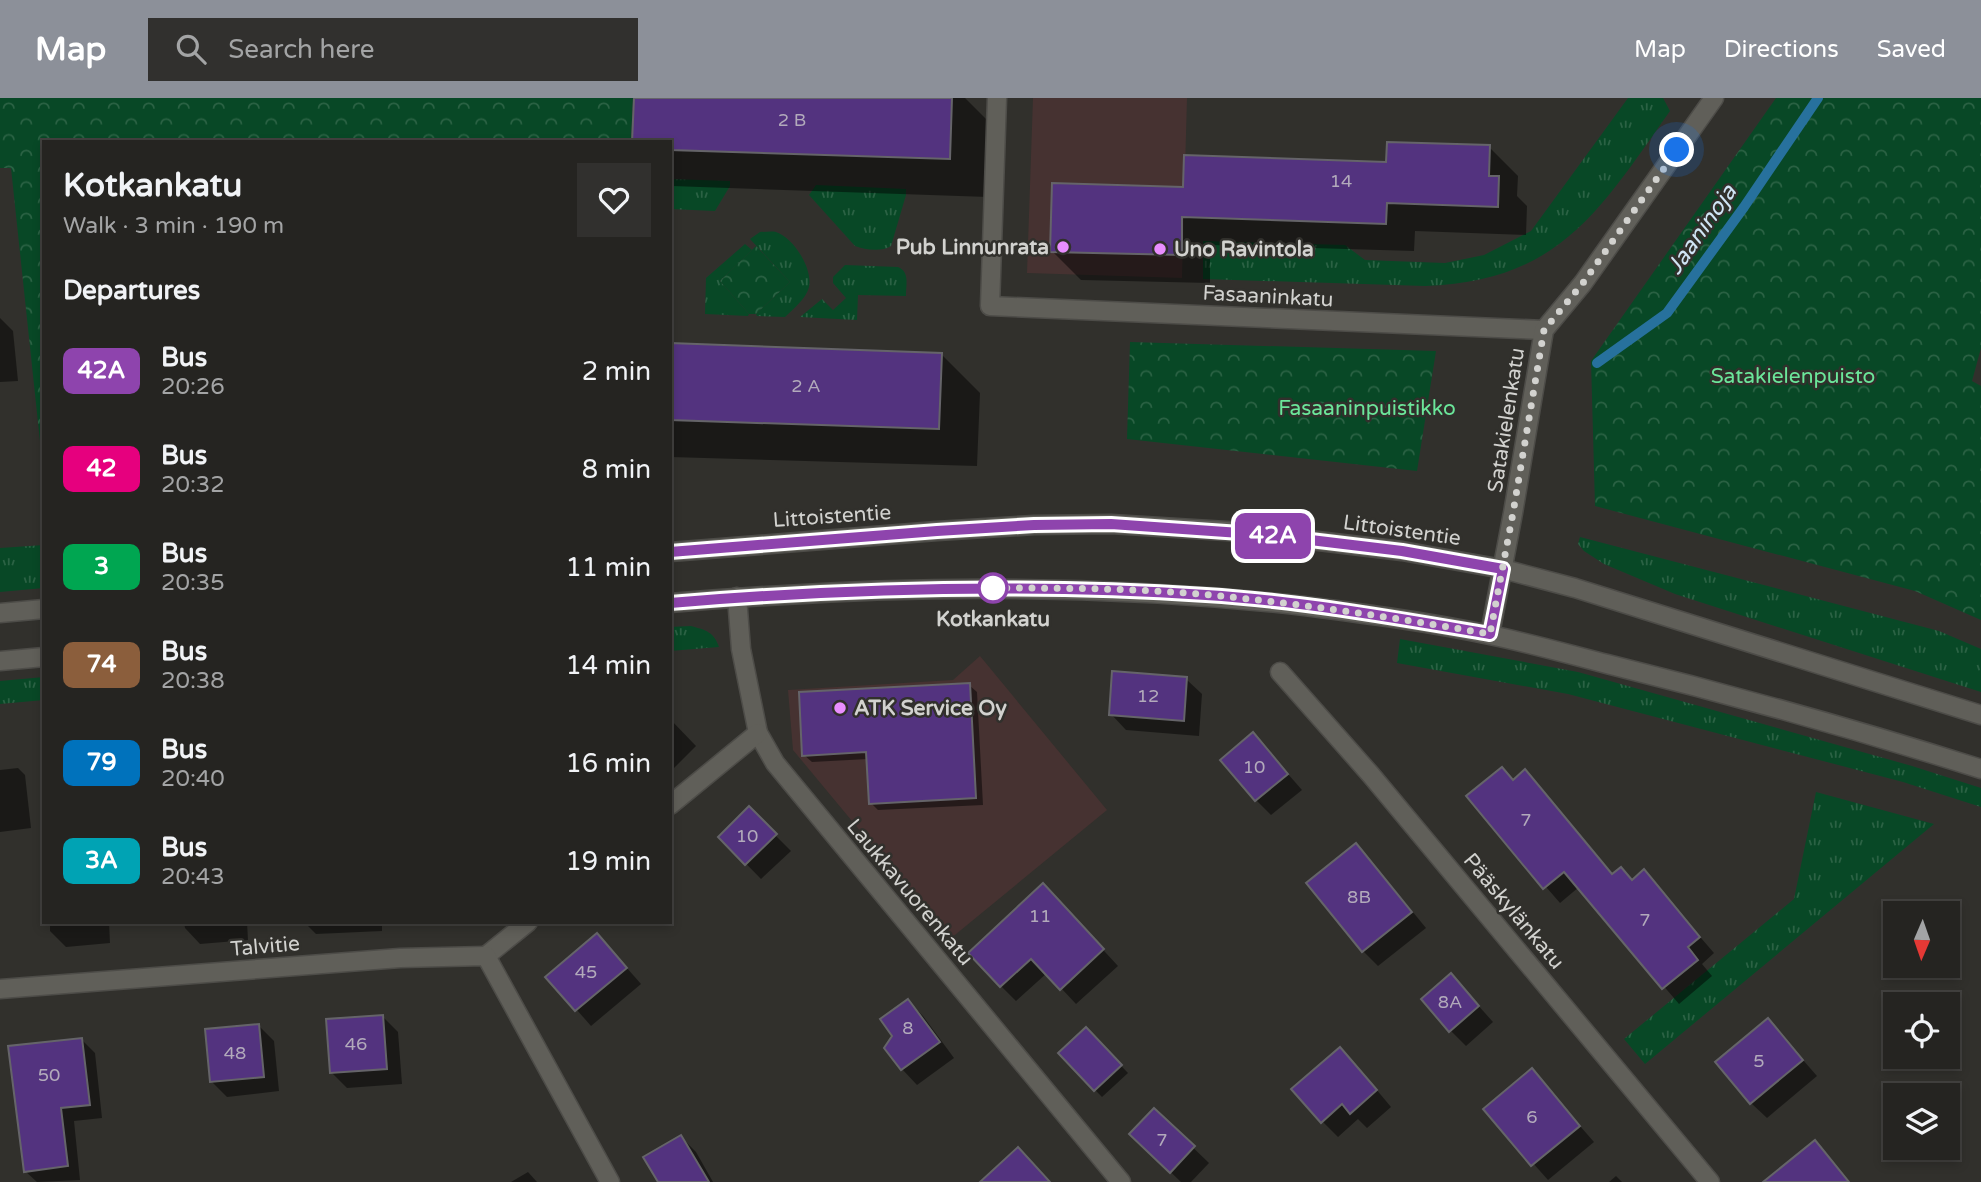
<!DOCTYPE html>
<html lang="en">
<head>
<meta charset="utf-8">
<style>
  body { margin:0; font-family:"Varela Round",sans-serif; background:#31302e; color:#f1f3f6; height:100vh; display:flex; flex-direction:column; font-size:26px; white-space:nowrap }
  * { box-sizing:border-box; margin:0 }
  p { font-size:23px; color:#a3a4a5 }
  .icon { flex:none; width:38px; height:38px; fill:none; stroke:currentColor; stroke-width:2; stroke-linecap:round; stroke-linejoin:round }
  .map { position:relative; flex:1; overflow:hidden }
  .sheet { position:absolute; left:42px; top:42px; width:630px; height:784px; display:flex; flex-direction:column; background:#252421; border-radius:0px; box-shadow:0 4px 10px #0003,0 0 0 2px #42413f }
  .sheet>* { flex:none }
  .badge { padding:0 14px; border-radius:10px; font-size:24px; line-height:46px }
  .needle { width:46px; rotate:182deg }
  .controls { position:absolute; left:1883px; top:803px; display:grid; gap:14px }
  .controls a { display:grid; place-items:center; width:77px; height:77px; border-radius:0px; background:#252421; box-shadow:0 4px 10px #0003,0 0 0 2px #42413f; font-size:35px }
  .you { position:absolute; width:35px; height:35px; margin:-18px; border:5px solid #fff; border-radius:50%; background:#1a73e8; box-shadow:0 0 0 10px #1a73e833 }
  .map>.badge { position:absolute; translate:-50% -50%; box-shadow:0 0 0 4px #fff }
  h2 { padding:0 21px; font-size:26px; line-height:63px }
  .round { display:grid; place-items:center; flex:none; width:74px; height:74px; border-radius:0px; background:#31302e }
  .headline { display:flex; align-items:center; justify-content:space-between; height:119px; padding:0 21px }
  h1 { font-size:33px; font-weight:700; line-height:52px }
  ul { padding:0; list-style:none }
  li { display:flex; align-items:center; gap:21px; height:98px; padding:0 21px }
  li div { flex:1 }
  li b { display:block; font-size:26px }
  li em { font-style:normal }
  li .badge { min-width:77px; font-weight:700; text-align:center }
  header { display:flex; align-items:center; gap:42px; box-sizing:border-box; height:98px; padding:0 35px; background:#8c9099; color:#fff }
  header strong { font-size:33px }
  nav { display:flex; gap:38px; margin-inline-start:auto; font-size:24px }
  .search { width:490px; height:63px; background:#31302e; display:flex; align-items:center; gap:18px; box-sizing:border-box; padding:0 24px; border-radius:0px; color:#a3a4a5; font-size:26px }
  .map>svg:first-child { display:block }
  .commercial { fill:#463231 }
  .grass { fill:url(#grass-tufts) }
  .forest { fill:url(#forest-crowns) }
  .shadow { fill:#0007 }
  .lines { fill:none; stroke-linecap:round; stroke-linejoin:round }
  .stream { stroke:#27719d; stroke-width:10 }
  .building { fill:#53337f; stroke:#656469; stroke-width:2 }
  .street-casing { stroke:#4d4c48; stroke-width:21 }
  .secondary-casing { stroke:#4d4c48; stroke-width:21 }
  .street { stroke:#605f59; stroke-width:18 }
  .secondary { stroke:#605f59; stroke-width:18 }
  .line-casing { stroke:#fff; stroke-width:16 }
  .line { stroke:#8e44ad; stroke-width:10 }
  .walk { stroke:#d2d2cf; stroke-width:7; stroke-dasharray:0 12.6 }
  .poi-dot { fill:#e98efe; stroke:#31302c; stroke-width:2.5 }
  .stop-dot { fill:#fff; stroke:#8e44ad; stroke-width:3.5 }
  .labels { text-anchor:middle; stroke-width:5; stroke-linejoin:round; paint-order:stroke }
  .number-label { font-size:18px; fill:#b2aabb }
  .poi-label { font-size:21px; font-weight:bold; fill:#d2d2cf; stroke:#31302c; text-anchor:start }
  .street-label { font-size:21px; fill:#d2d2cf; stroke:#31302c }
  .park-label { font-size:21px; fill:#6be69a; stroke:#31302c }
  .stop-label { font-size:21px; font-weight:bold; fill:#d2d2cf; stroke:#31302c }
  .water-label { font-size:23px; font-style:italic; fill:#d0e5f5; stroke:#31302c }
</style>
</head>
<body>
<header>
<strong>Map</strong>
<div class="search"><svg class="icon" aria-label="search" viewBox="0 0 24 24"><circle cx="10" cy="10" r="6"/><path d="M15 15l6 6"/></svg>Search here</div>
<nav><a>Map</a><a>Directions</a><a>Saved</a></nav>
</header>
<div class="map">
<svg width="1981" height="1084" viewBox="0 0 1981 1084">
  <defs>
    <pattern id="grass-tufts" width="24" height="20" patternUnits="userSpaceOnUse" patternTransform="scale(1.75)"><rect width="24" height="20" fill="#084826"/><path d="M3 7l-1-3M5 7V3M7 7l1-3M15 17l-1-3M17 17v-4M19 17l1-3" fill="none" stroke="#2b6244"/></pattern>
    <pattern id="forest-crowns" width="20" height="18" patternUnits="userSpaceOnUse" patternTransform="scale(1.75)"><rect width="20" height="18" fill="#084826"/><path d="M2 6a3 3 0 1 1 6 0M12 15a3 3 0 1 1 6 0" fill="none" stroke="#2b6244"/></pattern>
  </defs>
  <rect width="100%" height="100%" fill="#31302c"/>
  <!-- commercial -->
  <g class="commercial">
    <polygon points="1033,0 1187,0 1182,180 1027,175"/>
    <polygon points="980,558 1107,712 950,841 793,652 788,592 953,582"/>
  </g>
  <!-- grass -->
  <g class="grass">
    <path d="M 1628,0 L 1663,0 L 1670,13 C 1600,112 1559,184 1425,188 L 1203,181 L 1203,143 L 1345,147 L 1365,162 L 1445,165 L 1484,157 L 1531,133 Z"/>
    <polygon points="670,81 730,83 730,88 715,113 670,111"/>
    <path d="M 816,87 L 906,91 L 906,97 L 891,148 C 882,154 865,152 855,148 L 809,97 Z"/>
    <path d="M 760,134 C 765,134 772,133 776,134 C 794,140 813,171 809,189 C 806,201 793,211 785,219 L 757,218 L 756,216 L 790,184 L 750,141 Z"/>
    <polygon points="745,146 752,152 720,183 749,216 748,218 705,216 706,180"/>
    <path d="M 845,167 L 898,169 C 910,174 906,187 906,198 L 858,197 L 857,222 L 800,219 L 822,201 L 833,212 L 846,200 L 833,185 L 833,179 Z"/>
    <polygon points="1580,439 1939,533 1981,551 1981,594 1675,496 1604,466 1584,453 1578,446"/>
    <polygon points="44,447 44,490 0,494 0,450"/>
    <path d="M 691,528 C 706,532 714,534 719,549 L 670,553 L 670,529 Z"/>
    <polygon points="1400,541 1578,574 1912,668 1981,690 1981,709 1903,684 1568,596 1397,565"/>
    <polygon points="44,579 44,602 0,606 0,583"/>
    <polygon points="1816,694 1934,726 1645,966 1624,941 1794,801"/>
  </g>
  <!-- forest -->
  <g class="forest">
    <polygon points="0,0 633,0 631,44 44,44 44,381 11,70 0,70"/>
    <polygon points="1776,0 1981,0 1981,250 1972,283 1981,288 1981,522 1915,493 1595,408 1591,263"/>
    <polygon points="756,148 790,184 756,216 749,216 720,183"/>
    <polygon points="1130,244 1436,253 1417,373 1127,341"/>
  </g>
  <!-- shadow -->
  <g class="shadow">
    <polygon points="635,0 965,0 990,25 988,99 672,88 670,44"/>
    <polygon points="1489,49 1518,78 1517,98 1527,108 1526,137 1415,133 1414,153 1210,147 1210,185 1081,182 1052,153 1185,90 1388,66"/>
    <polygon points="0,220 13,233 18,283 0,284"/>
    <polygon points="670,247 941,256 980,295 977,368 670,359"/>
    <polygon points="1186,581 1202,596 1199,638 1126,632 1111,616"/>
    <polygon points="969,587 977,594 983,707 878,712 871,705 868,661 812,664 804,657"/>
    <polygon points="670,621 696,648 670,674"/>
    <polygon points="1253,636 1302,692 1271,717 1256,702"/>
    <polygon points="18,670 25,677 31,730 0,734 0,672"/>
    <polygon points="1525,674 1614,777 1633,783 1644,774 1714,855 1702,866 1712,878 1679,906 1579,789 1560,805 1468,699 1514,683"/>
    <polygon points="749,711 791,753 761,781 720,739"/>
    <polygon points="1356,747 1371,763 1426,830 1378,868 1363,853"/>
    <polygon points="1058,803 1118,868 1076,906 1047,875 1016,903 1001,888"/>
    <polygon points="50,824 109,824 110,845 66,849 50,833"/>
    <polygon points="184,824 247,824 248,842 200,846 185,830"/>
    <polygon points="304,824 382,824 382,833 316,836"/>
    <polygon points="612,853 641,886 591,928 548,879"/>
    <polygon points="1451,877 1493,924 1466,948 1450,932"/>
    <polygon points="908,903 923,918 954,960 917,987 902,971 895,938"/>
    <polygon points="382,918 398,934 402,986 347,990 332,975"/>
    <polygon points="1768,922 1817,978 1767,1020 1751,1005"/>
    <polygon points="259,928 274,943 279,993 227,999 211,983"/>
    <polygon points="1086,931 1128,975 1102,999 1060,956"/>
    <polygon points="82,942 95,955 102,1020 74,1023 80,1082 37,1084 25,1073"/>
    <polygon points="1355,966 1391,1009 1367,1030 1358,1021 1338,1039 1322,1023"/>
    <polygon points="1532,973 1594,1044 1548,1082 1486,1012"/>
    <polygon points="1154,1012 1209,1065 1191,1084 1181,1084 1131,1036"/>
    <polygon points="681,1039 696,1054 713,1084 660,1084"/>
    <polygon points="528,1074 537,1084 511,1084"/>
    <polygon points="1616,1078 1622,1084 1609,1084"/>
  </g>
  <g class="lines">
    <!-- stream -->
    <polyline class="stream" points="1597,265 1667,215 1744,109 1818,0"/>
  </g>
  <!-- building -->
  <g class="building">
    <polygon points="634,0 952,0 950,61 670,52 670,44 632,44"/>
    <polygon points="1387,44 1490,47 1489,78 1499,78 1498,109 1387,105 1386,126 1182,119 1182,157 1050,154 1052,85 1183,89 1184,57 1386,64"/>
    <polygon points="670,245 942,255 939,331 670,322"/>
    <polygon points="1112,573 1187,579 1184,623 1109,617"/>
    <polygon points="970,585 976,700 869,706 866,654 802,658 799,594"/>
    <polygon points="1253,634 1288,676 1255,703 1220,662"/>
    <polygon points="1502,669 1513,682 1525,671 1612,776 1621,769 1632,782 1644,771 1700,839 1688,849 1698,862 1662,891 1564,774 1543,791 1466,698"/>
    <polygon points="749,708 777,736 745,767 718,739"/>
    <polygon points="1356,745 1412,814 1362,854 1306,785"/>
    <polygon points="1043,785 1104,851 1060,892 1031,861 1000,889 968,855"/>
    <polygon points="597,835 627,870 575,913 545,879"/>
    <polygon points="1451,875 1479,908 1449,934 1421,901"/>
    <polygon points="908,901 940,944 901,972 884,950 892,938 880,921"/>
    <polygon points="383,917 387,971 330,975 326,921"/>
    <polygon points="1768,920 1803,962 1750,1006 1715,964"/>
    <polygon points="259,926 264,979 210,984 205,931"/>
    <polygon points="1086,929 1122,967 1094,993 1058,955"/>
    <polygon points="82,940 90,1007 61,1010 68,1068 24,1074 8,948"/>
    <polygon points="1340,949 1377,992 1350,1016 1342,1006 1321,1025 1291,991"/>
    <polygon points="1532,970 1580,1028 1531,1068 1483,1011"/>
    <polygon points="1154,1010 1195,1048 1170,1075 1129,1036"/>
    <polygon points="681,1037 709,1084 658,1084 643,1059"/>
    <polygon points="1815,1042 1849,1084 1763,1084"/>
    <polygon points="1018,1049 1050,1084 980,1084"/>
  </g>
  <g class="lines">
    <defs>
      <g id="street">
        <polyline points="997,0 990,208 1544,232"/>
        <polyline points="737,499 741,551 758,635 775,665 1121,1084"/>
        <polyline points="1490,536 1513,415 1544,232 1583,185 1714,0"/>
        <polyline points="1280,574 1371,677 1710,1084"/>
        <polyline points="670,707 758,635"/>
        <polyline points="486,858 528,824"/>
        <polyline points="0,891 400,860 486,858 610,1084"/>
      </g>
      <g id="secondary">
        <polyline points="670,454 937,433 1034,427 1111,426 1243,434 1402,453 1503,471 1575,490 1981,617"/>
        <path d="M 670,505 C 884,487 1092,484 1305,508 C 1367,516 1429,524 1490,537 C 1529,545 1568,556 1607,566 C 1733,597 1858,632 1981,671"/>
        <polyline points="0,515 44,511"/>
        <polyline points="0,563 44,559"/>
      </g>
    </defs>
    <!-- street casing -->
    <use href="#street" class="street-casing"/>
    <!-- secondary casing -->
    <use href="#secondary" class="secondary-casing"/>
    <!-- street -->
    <use href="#street" class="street"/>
    <!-- secondary -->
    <use href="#secondary" class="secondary"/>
  </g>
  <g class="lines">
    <defs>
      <path id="line" d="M 670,454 L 937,433 L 1034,427 L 1111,426 L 1269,437 L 1402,453 L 1503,471 L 1490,536 C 1396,520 1301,503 1206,497 C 1026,485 849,490 670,505"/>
    </defs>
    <!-- line casing -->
    <use href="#line" class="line-casing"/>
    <!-- line -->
    <use href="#line" class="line"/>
    <!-- walk -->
    <path class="walk" d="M 993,490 L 981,490 C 1057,490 1134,490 1210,497 C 1304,506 1397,520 1490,536 L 1513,415 L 1544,232 L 1583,185 L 1677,52"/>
  </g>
  <!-- markers -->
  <g class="poi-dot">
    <circle cx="1063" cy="149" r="7"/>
    <circle cx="1160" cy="151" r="7"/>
    <circle cx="840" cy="610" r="7"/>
  </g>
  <circle class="stop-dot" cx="993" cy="490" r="14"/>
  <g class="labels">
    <!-- number labels -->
    <g class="number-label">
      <text x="792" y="28">2 B</text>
      <text x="1341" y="89">14</text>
      <text x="806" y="294">2 A</text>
      <text x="1148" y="604">12</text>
      <text x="1254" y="675">10</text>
      <text x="1526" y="728">7</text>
      <text x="747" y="744">10</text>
      <text x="1359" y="805">8B</text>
      <text x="1040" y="824">11</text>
      <text x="1645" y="828">7</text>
      <text x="586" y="880">45</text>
      <text x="1450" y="910">8A</text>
      <text x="908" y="936">8</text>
      <text x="356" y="952">46</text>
      <text x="235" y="961">48</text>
      <text x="1759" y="969">5</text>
      <text x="49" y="983">50</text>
      <text x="1532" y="1025">6</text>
      <text x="1162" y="1048">7</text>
    </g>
    <!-- poi labels -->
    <g class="poi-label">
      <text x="1049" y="156" text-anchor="end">Pub Linnunrata</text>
      <text x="1174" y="158">Uno Ravintola</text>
      <text x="854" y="617">ATK Service Oy</text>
    </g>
    <!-- street labels -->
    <g class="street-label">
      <text transform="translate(1268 198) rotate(3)" y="7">Fasaaninkatu</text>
      <text transform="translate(1506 322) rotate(-81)" y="7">Satakielenkatu</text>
      <text transform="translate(832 418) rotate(-4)" y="7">Littoistentie</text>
      <text transform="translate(1402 432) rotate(8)" y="7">Littoistentie</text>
      <text transform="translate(910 794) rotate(50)" y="7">Laukkavuorenkatu</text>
      <text transform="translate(1514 813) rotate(50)" y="7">Pääskylänkatu</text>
      <text transform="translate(265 848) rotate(-5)" y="7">Talvitie</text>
    </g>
    <!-- park labels -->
    <g class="park-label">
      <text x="1793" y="285">Satakielenpuisto</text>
      <text x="1367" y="317">Fasaaninpuistikko</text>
    </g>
    <!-- stop labels -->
    <g class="stop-label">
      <text x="993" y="528">Kotkankatu</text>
    </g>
    <!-- water labels -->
    <g class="water-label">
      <text transform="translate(1701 131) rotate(-55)" y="8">Jaaninoja</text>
    </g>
  </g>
</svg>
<div class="controls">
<a><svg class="needle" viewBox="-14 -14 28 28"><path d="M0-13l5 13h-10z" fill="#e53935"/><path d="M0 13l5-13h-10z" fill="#a3a4a5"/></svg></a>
<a><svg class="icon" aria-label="locate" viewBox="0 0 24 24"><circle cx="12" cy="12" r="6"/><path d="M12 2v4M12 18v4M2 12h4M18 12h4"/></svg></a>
<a><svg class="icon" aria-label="layers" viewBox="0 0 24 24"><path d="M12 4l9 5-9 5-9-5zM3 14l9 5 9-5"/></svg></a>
</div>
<div class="you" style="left:1677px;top:52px"></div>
<b class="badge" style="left:1273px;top:438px;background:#8e44ad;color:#fff">42A</b>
<section class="sheet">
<div class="headline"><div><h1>Kotkankatu</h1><p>Walk · 3 min · 190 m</p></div><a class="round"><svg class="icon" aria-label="heart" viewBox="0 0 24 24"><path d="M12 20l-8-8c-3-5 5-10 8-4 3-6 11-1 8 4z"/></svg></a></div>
<h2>Departures</h2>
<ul>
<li><span class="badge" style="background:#8e44ad;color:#fff">42A</span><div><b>Bus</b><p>20:26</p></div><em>2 min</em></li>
<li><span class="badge" style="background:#e6007e;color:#fff">42</span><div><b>Bus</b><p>20:32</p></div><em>8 min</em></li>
<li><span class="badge" style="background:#00a651;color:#fff">3</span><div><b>Bus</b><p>20:35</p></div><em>11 min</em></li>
<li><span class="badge" style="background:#8b5e3c;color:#fff">74</span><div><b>Bus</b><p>20:38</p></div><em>14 min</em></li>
<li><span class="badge" style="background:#0072bc;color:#fff">79</span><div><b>Bus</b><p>20:40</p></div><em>16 min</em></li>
<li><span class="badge" style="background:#00a3b4;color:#fff">3A</span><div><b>Bus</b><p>20:43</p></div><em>19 min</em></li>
</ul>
</section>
</div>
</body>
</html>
